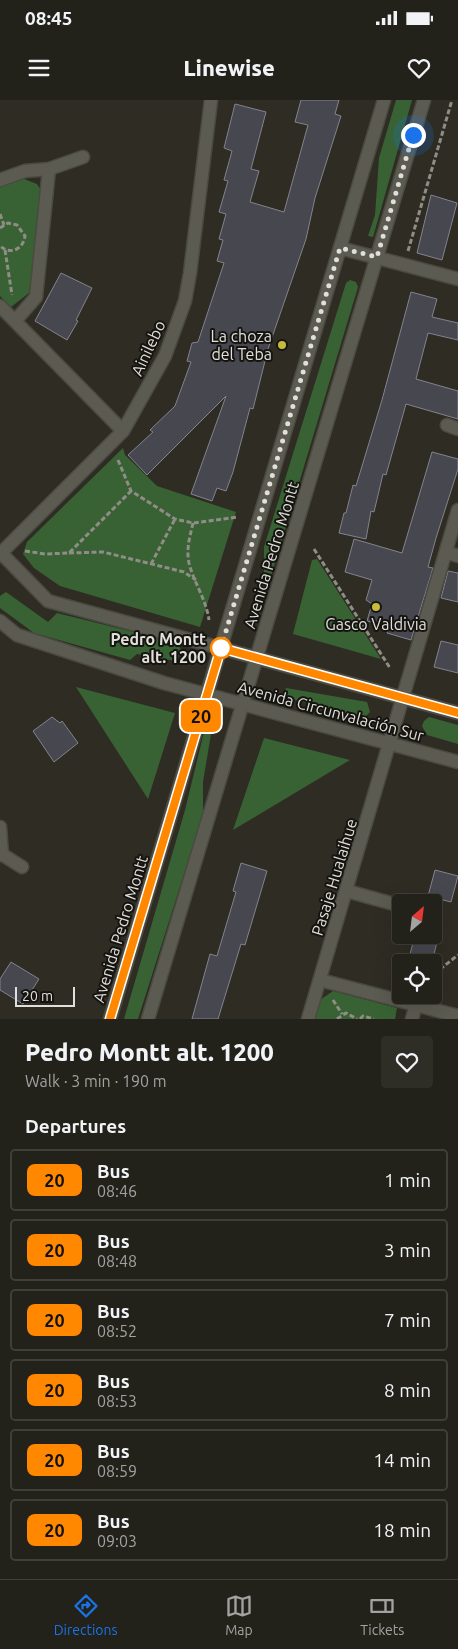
<!DOCTYPE html>
<html lang="en">
<head>
<meta charset="utf-8">
<style>
  body { margin:0; font-family:Ubuntu,sans-serif; background:#2e2e27; color:#f1f3f6; height:100vh; display:flex; flex-direction:column; font-size:19px; white-space:nowrap }
  * { box-sizing:border-box; margin:0 }
  p { font-size:16px; color:#a2a3a2 }
  .icon { flex:none; width:28px; height:28px; fill:none; stroke:currentColor; stroke-width:2; stroke-linecap:round; stroke-linejoin:round }
  .map { position:relative; height:919px; overflow:hidden }
  .sheet { display:flex; flex-direction:column; background:#22211a; flex:1 }
  .sheet>* { flex:none }
  .badge { padding:0 10px; border-radius:8px; font-size:18px; line-height:32px }
  .needle { width:32px; rotate:28deg }
  .controls { position:absolute; left:392px; top:794px; display:grid; gap:10px }
  .controls a { display:grid; place-items:center; width:50px; height:50px; border-radius:5px; background:#22211a; box-shadow:0 5px 20px #0002,0 0 0 1px #3f3e39; font-size:25px }
  .scale { position:absolute; left:15px; bottom:12px; width:60px; box-sizing:border-box; padding-left:5px; border:2px solid #e0dfd9; border-top:0; font-size:14px; line-height:18px; white-space:nowrap; color:#e0dfd9; -webkit-text-stroke:4px #151410; paint-order:stroke }
  .you { position:absolute; width:25px; height:25px; margin:-12px; border:4px solid #fff; border-radius:50%; background:#1a73e8; box-shadow:0 0 0 8px #1a73e833 }
  .map>.badge { position:absolute; translate:-50% -50%; box-shadow:0 0 0 2px #fff }
  h2 { padding:0 25px; font-size:19px; line-height:45px }
  .round { display:grid; place-items:center; flex:none; width:52px; height:52px; border-radius:5px; background:#2e2e27 }
  .summary { display:flex; align-items:center; justify-content:space-between; height:85px; padding:0 25px }
  h1 { font-size:24px; font-weight:800; line-height:38px }
  ul { padding:0; list-style:none }
  li { display:flex; align-items:center; gap:15px; height:62px; margin:0 10px 8px; padding:0 15px; border:2px solid #3f3e39; border-radius:5px }
  li div { flex:1 }
  li b { display:block; font-size:19px }
  li em { font-style:normal }
  li .badge { min-width:55px; font-weight:700; text-align:center }
  .status { display:flex; justify-content:space-between; align-items:center; height:35px; padding:0 25px; background:#22211a; direction:ltr }
  .status svg { height:14px; fill:currentColor }
  header { display:flex; justify-content:space-between; align-items:center; height:65px; padding:0 25px; background:#22211a; font-size:22px; font-weight:800 }
  .tabs { display:flex; justify-content:space-around; align-items:center; height:70px; border-top:1px solid #3f3e39; background:#22211a; font-size:14px; color:#a2a3a2 }
  .tabs a { display:grid; justify-items:center; gap:2px }
  .tabs .selected { color:#1a73e8 }
  .map>svg:first-child { display:block }
  .green { fill:#386234 }
  .building { fill:#474750; stroke:#84838e }
  .lines { fill:none; stroke-linecap:round; stroke-linejoin:round }
  .minor-casing { stroke:#4b4a41; stroke-width:15 }
  .secondary-casing { stroke:#4b4a41; stroke-width:15 }
  .path { stroke:#8f8d86; stroke-width:3; stroke-dasharray:5 2.5; stroke-linecap:butt }
  .minor { stroke:#5c5b51; stroke-width:12 }
  .secondary { stroke:#5c5b51; stroke-width:12 }
  .line-casing { stroke:#fff; stroke-width:11 }
  .line { stroke:#f80; stroke-width:8 }
  .walk { stroke:#e0dfd9; stroke-width:5; stroke-dasharray:0 9 }
  .poi-dot { fill:#c8bb3b; stroke:#151410; stroke-width:2 }
  .stop-dot { fill:#fff; stroke:#f80; stroke-width:2.5 }
  .labels { text-anchor:middle; stroke-width:4; stroke-linejoin:round; paint-order:stroke }
  .poi-label { font-size:16px; fill:#e0dfd9; stroke:#151410; text-anchor:end }
  .street-label { font-size:16px; fill:#e0dfd9; stroke:#151410 }
  .stop-label { font-size:16px; font-weight:bold; fill:#e0dfd9; stroke:#151410; text-anchor:end }
</style>
</head>
<body>
<div class="status"><b>08:45</b><svg viewBox="0 0 49 12"><path d="M0 12V9h3v3zM5 12V6h3v6zM10 12V3h3v9zM15 12V0h3v12zM26 1h20v11H26zM47 4h2v5h-2z"/></svg></div>
<header><svg class="icon" aria-label="menu" viewBox="0 0 24 24"><path d="M4 6h16M4 12h16M4 18h16"/></svg>Linewise<svg class="icon" aria-label="heart" viewBox="0 0 24 24"><path d="M12 20l-8-8c-3-5 5-10 8-4 3-6 11-1 8 4z"/></svg></header>
<div class="map">
<svg width="458" height="919" viewBox="0 0 458 919">
  <rect width="100%" height="100%" fill="#2e2c23"/>
  <!-- green -->
  <g class="green">
    <polygon points="396,0 412,0 373,137 368,136 375,115 379,58"/>
    <polygon points="24,79 37,84 43,94 29,193 11,207 0,196 0,86"/>
    <polygon points="350,180 356,182 358,187 259,516 254,514 264,473 264,447 346,183"/>
    <polygon points="123,348 125,355 157,386 236,412 200,527 60,486 34,468 23,454 27,442"/>
    <polygon points="317,459 381,559 293,534 312,460"/>
    <polygon points="6,492 48,522 57,513 178,543 182,552 175,561 137,554 130,560 34,533 0,508 0,496"/>
    <polygon points="76,587 175,613 148,699"/>
    <polygon points="286,588 367,602 370,612 364,618 284,597"/>
    <polygon points="429,617 458,625 458,644 427,635 422,626 424,621"/>
    <polygon points="204,632 211,634 203,682 203,714 138,919 124,919 185,710"/>
    <polygon points="264,638 350,660 233,730"/>
    <polygon points="333,891 397,908 395,919 315,919 320,900"/>
  </g>
  <!-- building -->
  <g class="building">
    <polygon points="301,0 339,0 335,14 341,16 315,98 306,139 268,249 253,309 250,308 233,372 226,391 217,388 212,401 191,394 226,296 147,375 128,355 153,332 150,330 175,306 191,262 187,261 192,243 198,242 224,163 217,161 223,140 219,139 226,114 219,112 228,81 224,80 232,51 224,48 235,4 266,12 251,69 259,71 250,102 284,112 308,25 295,22"/>
    <polygon points="431,95 457,103 442,160 417,153"/>
    <polygon points="61,173 92,188 76,220 78,221 67,240 35,221"/>
    <polygon points="411,192 437,199 432,217 458,223 458,240 428,233 416,279 458,291 458,319 406,304 386,375 383,374 374,412 371,411 366,439 339,433 344,413 346,413 353,385 356,386 382,300"/>
    <polygon points="432,352 458,359 458,369 436,438 428,467 433,468 411,540 387,533 389,527 367,521 372,504 366,500 372,480 345,472 354,439 402,453"/>
    <polygon points="448,471 458,473 458,502 441,498"/>
    <polygon points="441,541 458,545 458,573 434,567"/>
    <polygon points="52,617 60,623 62,621 78,643 54,662 33,631"/>
    <polygon points="241,763 267,771 245,845 241,844 218,919 192,919 210,854 217,856 236,792 233,791"/>
    <polygon points="435,770 458,776 451,802 428,796"/>
    <polygon points="415,835 438,838 432,862 409,858"/>
    <polygon points="11,862 39,879 23,904 0,890 0,879"/>
  </g>
  <g class="lines">
    <defs>
      <g id="minor">
        <polyline points="0,80 25,71 49,69 83,57"/>
        <polyline points="340,148 458,179"/>
        <polyline points="0,206 123,331"/>
        <polyline points="15,221 36,197 49,69"/>
        <polyline points="447,325 458,329"/>
        <polyline points="446,452 458,456"/>
        <polyline points="0,454 123,331 165,256 185,201 190,173 211,0"/>
        <polyline points="0,727 2,755"/>
        <polyline points="0,753 22,767"/>
        <polyline points="347,791 401,806"/>
        <polyline points="320,880 458,916"/>
        <polyline points="308,919 458,410"/>
        <polyline points="412,919 416,904"/>
      </g>
      <g id="secondary">
        <polyline points="0,452 48,501 458,613"/>
        <polyline points="0,521 17,535 164,583 458,662"/>
        <polyline points="110,919 384,0"/>
        <polyline points="148,919 424,0"/>
      </g>
    </defs>
    <!-- minor casing -->
    <use href="#minor" class="minor-casing"/>
    <!-- secondary casing -->
    <use href="#secondary" class="secondary-casing"/>
    <!-- path -->
    <g class="path">
      <polyline points="0,114 4,125"/>
      <path d="M 0,128 L 8,123 L 17,125 L 25,136 C 23,150 10,155 0,146"/>
      <polyline points="5,150 12,195"/>
      <polyline points="408,151 452,0"/>
      <polyline points="118,360 131,391 175,419 193,423 238,417"/>
      <path d="M 193,423 C 190,436 186,449 189,463 C 194,483 206,499 209,520"/>
      <polyline points="314,449 390,568"/>
      <polyline points="25,451 45,454 69,453 131,391"/>
      <polyline points="69,453 103,452 184,472 196,480"/>
      <polyline points="151,464 175,419"/>
      <polyline points="434,874 458,855"/>
      <polyline points="333,900 342,914"/>
      <polyline points="337,919 346,913 357,919"/>
      <polyline points="360,919 363,916 374,919"/>
    </g>
    <!-- minor -->
    <use href="#minor" class="minor"/>
    <!-- secondary -->
    <use href="#secondary" class="secondary"/>
  </g>
  <g class="lines">
    <defs>
      <polyline id="line" points="110,919 221,548 458,613"/>
    </defs>
    <!-- line casing -->
    <use href="#line" class="line-casing"/>
    <!-- line -->
    <use href="#line" class="line"/>
    <!-- walk -->
    <polyline class="walk" points="221,548 340,148 377,157 413,35"/>
  </g>
  <!-- markers -->
  <g class="poi-dot">
    <circle cx="282" cy="245" r="5"/>
    <circle cx="376" cy="507" r="5"/>
  </g>
  <circle class="stop-dot" cx="221" cy="548" r="10"/>
  <g class="labels">
    <!-- poi labels -->
    <g class="poi-label">
      <text x="272" y="242">La choza<tspan x="272" dy="18">del Teba</tspan></text>
      <text x="376" y="530" text-anchor="middle">Gasco Valdivia</text>
    </g>
    <!-- street labels -->
    <g class="street-label">
      <text transform="translate(148 248) rotate(-65)" y="6">Ainilebo</text>
      <text transform="translate(271 455) rotate(-73)" y="6">Avenida Pedro Montt</text>
      <text transform="translate(331 611) rotate(15)" y="6">Avenida Circunvalación Sur</text>
      <text transform="translate(334 777) rotate(-73)" y="6">Pasaje Hualaihue</text>
      <text transform="translate(120 829) rotate(-73)" y="6">Avenida Pedro Montt</text>
    </g>
    <!-- stop labels -->
    <g class="stop-label">
      <text x="206" y="545">Pedro Montt<tspan x="206" dy="18">alt. 1200</tspan></text>
    </g>
  </g>
</svg>
<div class="controls">
<a><svg class="needle" viewBox="-14 -14 28 28"><path d="M0-13l5 13h-10z" fill="#e53935"/><path d="M0 13l5-13h-10z" fill="#a2a3a2"/></svg></a>
<a><svg class="icon" aria-label="locate" viewBox="0 0 24 24"><circle cx="12" cy="12" r="6"/><path d="M12 2v4M12 18v4M2 12h4M18 12h4"/></svg></a>
</div>
<div class="scale">20 m</div>
<div class="you" style="left:413px;top:35px"></div>
<b class="badge" style="left:201px;top:616px;background:#f80;color:#111">20</b>
</div>
<section class="sheet">
<div class="summary"><div><h1>Pedro Montt alt. 1200</h1><p>Walk · 3 min · 190 m</p></div><a class="round"><svg class="icon" aria-label="heart" viewBox="0 0 24 24"><path d="M12 20l-8-8c-3-5 5-10 8-4 3-6 11-1 8 4z"/></svg></a></div>
<h2>Departures</h2>
<ul>
<li><span class="badge" style="background:#f80;color:#111">20</span><div><b>Bus</b><p>08:46</p></div><em>1 min</em></li>
<li><span class="badge" style="background:#f80;color:#111">20</span><div><b>Bus</b><p>08:48</p></div><em>3 min</em></li>
<li><span class="badge" style="background:#f80;color:#111">20</span><div><b>Bus</b><p>08:52</p></div><em>7 min</em></li>
<li><span class="badge" style="background:#f80;color:#111">20</span><div><b>Bus</b><p>08:53</p></div><em>8 min</em></li>
<li><span class="badge" style="background:#f80;color:#111">20</span><div><b>Bus</b><p>08:59</p></div><em>14 min</em></li>
<li><span class="badge" style="background:#f80;color:#111">20</span><div><b>Bus</b><p>09:03</p></div><em>18 min</em></li>
</ul>
</section>
<nav class="tabs">
<a class="selected"><svg class="icon" aria-label="directions" viewBox="0 0 24 24"><path d="M12 3l9 9-9 9-9-9zM9 14v-3h6M13 9l2 2-2 2"/></svg>Directions</a>
<a><svg class="icon" aria-label="map" viewBox="0 0 24 24"><path d="M3 6l6-2 6 2 6-2v14l-6 2-6-2-6 2zM9 4v14M15 6v14"/></svg>Map</a>
<a><svg class="icon" aria-label="tickets" viewBox="0 0 24 24"><path d="M3 7h18v10H3zM15 7v10"/></svg>Tickets</a>
</nav>
</body>
</html>
